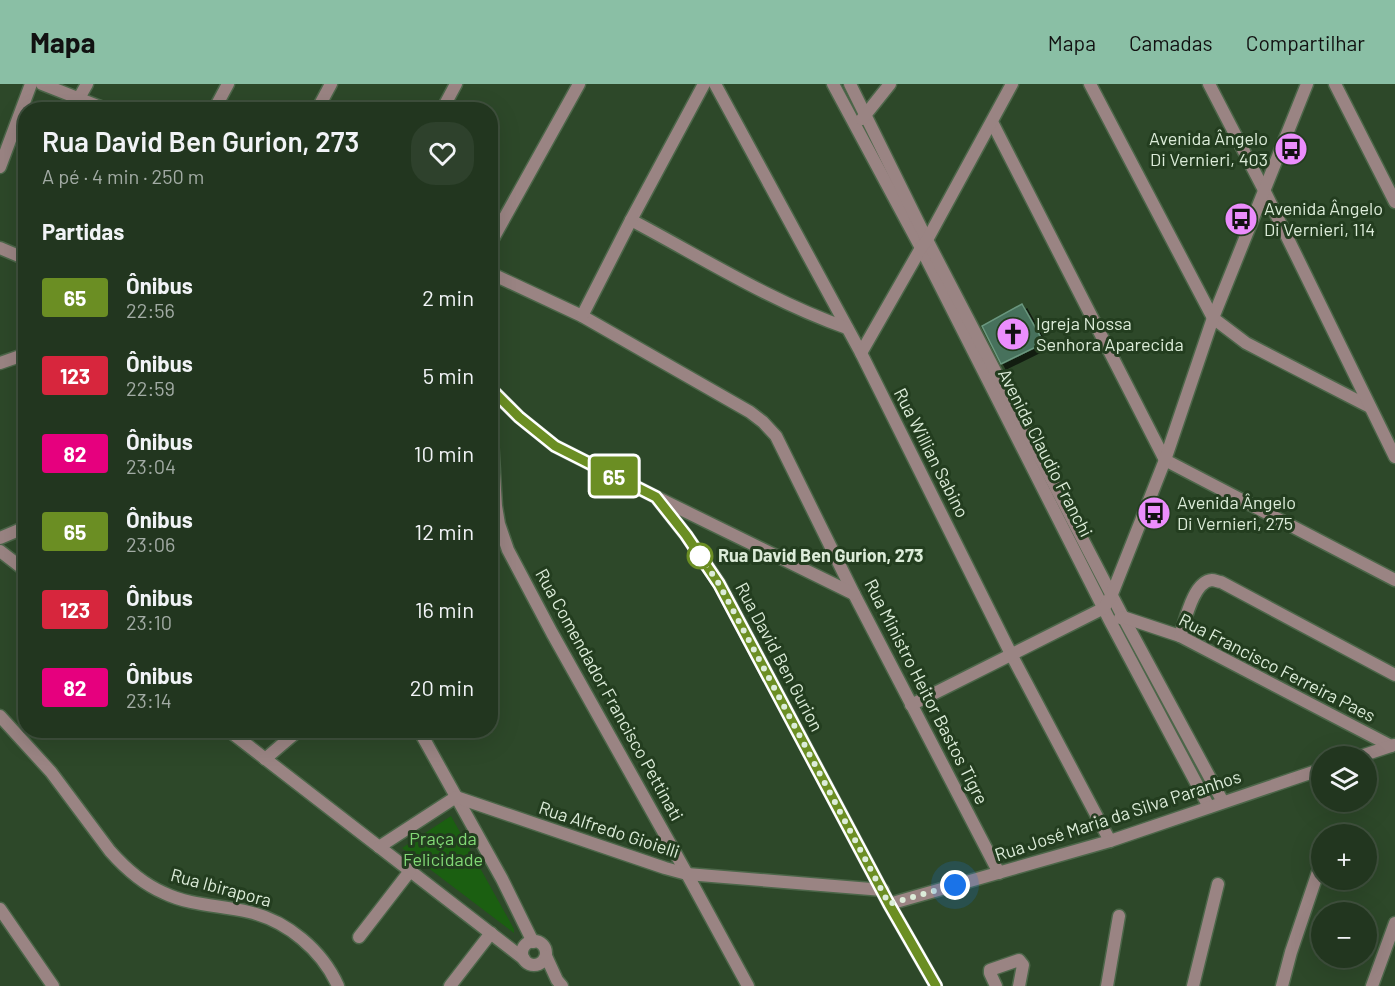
<!DOCTYPE html>
<html lang="pt">
<head>
<meta charset="utf-8">
<style>
  body { margin:0; font-family:Barlow,sans-serif; background:#2e412c; color:#f1f3f6; height:100vh; display:flex; flex-direction:column; font-size:22px; white-space:nowrap }
  * { box-sizing:border-box; margin:0 }
  p { font-size:20px; color:#a2aba4 }
  .icon { flex:none; width:33px; height:33px; fill:none; stroke:currentColor; stroke-width:2; stroke-linecap:round; stroke-linejoin:round }
  .map { position:relative; flex:1; overflow:hidden }
  .sheet { position:absolute; left:18px; top:18px; width:480px; height:636px; display:flex; flex-direction:column; background:#22361f; border-radius:24px; box-shadow:0 6px 24px #0002,0 0 0 2px #3f503d }
  .sheet>* { flex:none }
  .badge { padding:0 12px; border-radius:4px; font-size:21px; line-height:39px }
  .buttons { position:absolute; left:1311px; top:662px; display:grid; gap:12px }
  .buttons a { display:grid; place-items:center; width:66px; height:66px; border-radius:50%; background:#22361f; box-shadow:0 6px 24px #0002,0 0 0 2px #3f503d; font-size:30px }
  .you { position:absolute; width:30px; height:30px; margin:-15px; border:4px solid #fff; border-radius:50%; background:#1a73e8; box-shadow:0 0 0 9px #1a73e833 }
  .map>.badge { position:absolute; translate:-50% -50%; box-shadow:0 0 0 3px #fff }
  h2 { padding:0 24px; font-size:22px; line-height:54px }
  .round { display:grid; place-items:center; flex:none; width:63px; height:63px; border-radius:24px; background:#2e412c }
  .summary { display:flex; align-items:center; justify-content:space-between; height:102px; padding:0 24px }
  h1 { font-size:28px; font-weight:600; line-height:45px }
  ul { padding:0; list-style:none }
  li { display:flex; align-items:center; gap:18px; height:78px; padding:0 24px }
  li div { flex:1 }
  li b { display:block; font-size:22px }
  li em { font-style:normal }
  li .badge { min-width:66px; font-weight:700; text-align:center }
  header { display:flex; align-items:center; gap:36px; box-sizing:border-box; height:84px; padding:0 30px; background:#8abfa5; color:#111 }
  header strong { font-size:28px }
  nav { display:flex; gap:33px; margin-inline-start:auto; font-size:21px }
  .map>svg:first-child { display:block }
  .green { fill:#1b5f11 }
  .building { fill:#46715b; stroke:#6a977f; stroke-width:1.5; filter:url(#shadow) }
  .lines { fill:none; stroke-linecap:round; stroke-linejoin:round }
  .minor-casing { stroke:#4c6649; stroke-width:15 }
  .tertiary-casing { stroke:#4c6649; stroke-width:15 }
  .minor { stroke:#9a8483; stroke-width:12 }
  .tertiary { stroke:#9a8483; stroke-width:12 }
  .line-casing { stroke:#fff; stroke-width:14 }
  .line { stroke:#6b8e23; stroke-width:9 }
  .walk { stroke:#dcecd9; stroke-width:6; stroke-dasharray:0 10.8 }
  .stop-dot { fill:#fff; stroke:#6b8e23; stroke-width:3 }
  .labels { text-anchor:middle; stroke-width:6; stroke-linejoin:round; paint-order:stroke }
  .poi-label { font-size:18px; fill:#dcecd9; stroke:#233d1f; text-anchor:start }
  .street-label { font-size:18px; fill:#dcecd9; stroke:#233d1f }
  .stop-label { font-size:18px; font-weight:bold; fill:#dcecd9; stroke:#233d1f; text-anchor:start }
  .park-label { font-size:18px; fill:#81d875; stroke:#233d1f }
</style>
</head>
<body>
<header>
<strong>Mapa</strong>
<nav><a>Mapa</a><a>Camadas</a><a>Compartilhar</a></nav>
</header>
<div class="map">
<svg width="1395" height="902" viewBox="0 0 1395 902">
  <defs>
    <filter id="shadow"><feDropShadow dx="5" dy="5" stdDeviation="0" flood-color="#0009"/></filter>
  </defs>
  <rect width="100%" height="100%" fill="#2d4829"/>
  <!-- green -->
  <polygon class="green" points="451,732 514,845 514,849 402,764"/>
  <!-- building -->
  <polygon class="building" points="1022,220 1044,259 1001,280 982,242"/>
  <g class="lines">
    <defs>
      <g id="minor">
        <polyline points="715,0 861,269 1012,572 1110,757"/>
        <polyline points="833,0 921,164 1110,537 1209,723"/>
        <polyline points="850,0 927,156 1123,533 1223,718"/>
        <polyline points="1090,0 1213,234 1246,259 1370,323"/>
        <polyline points="1209,0 1264,106 1395,373"/>
        <polyline points="1335,0 1395,118"/>
        <polyline points="79,14 87,0"/>
        <polyline points="214,26 228,0"/>
        <polyline points="317,26 331,0"/>
        <polyline points="442,26 456,0"/>
        <polyline points="862,35 890,0"/>
        <polyline points="992,38 1165,376 1395,496"/>
        <polyline points="0,83 31,0"/>
        <path d="M 631,136 C 701,173 772,218 847,244"/>
        <polyline points="490,160 579,0"/>
        <polyline points="0,164 26,175"/>
        <polyline points="490,189 582,232 750,328 763,338 776,352 854,510 999,789"/>
        <polyline points="582,232 631,136 704,0"/>
        <polyline points="861,269 921,164 927,156 1012,0"/>
        <polyline points="0,279 26,270"/>
        <polyline points="490,322 496,422 499,440 508,466 552,549 687,790 748,902"/>
        <polyline points="656,413 854,510"/>
        <polyline points="0,454 26,443"/>
        <polyline points="0,467 26,487"/>
        <polyline points="1120,534 1123,533 1180,552 1391,662"/>
        <path d="M 1180,552 C 1185,538 1193,497 1212,496 C 1215,496 1218,498 1221,498 L 1395,591"/>
        <polyline points="911,621 1104,524 1112,510 1165,376 1213,234 1307,0"/>
        <path d="M 0,632 L 51,688 L 110,767 C 125,784 143,800 164,809 C 191,822 220,821 249,828 C 287,837 322,866 338,902"/>
        <polyline points="228,646 524,875"/>
        <polyline points="419,646 502,795 533,858"/>
        <polyline points="1361,672 1394,661"/>
        <polyline points="265,675 299,646"/>
        <polyline points="379,763 456,713 665,784 687,790 883,806"/>
        <polyline points="889,820 1110,757 1322,685"/>
        <polyline points="0,825 53,902"/>
        <polyline points="359,853 410,787"/>
        <circle cx="534" cy="869" r="12"/>
        <polyline points="546,872 557,896 562,902"/>
        <polyline points="450,902 491,849"/>
        <polyline points="996,902 990,889 990,886 1019,876 1023,881 1019,902"/>
        <polyline points="1107,902 1119,832"/>
        <polyline points="1193,902 1218,800"/>
        <polyline points="1282,902 1291,868 1318,788"/>
        <polyline points="1372,902 1395,839"/>
      </g>
      <g id="tertiary">
        <polyline points="42,0 108,26"/>
        <polyline points="490,304 519,333 555,362 656,413 686,451 719,499 889,820 936,902"/>
      </g>
    </defs>
    <!-- minor casing -->
    <use href="#minor" class="minor-casing"/>
    <!-- tertiary casing -->
    <use href="#tertiary" class="tertiary-casing"/>
    <!-- minor -->
    <use href="#minor" class="minor"/>
    <!-- tertiary -->
    <use href="#tertiary" class="tertiary"/>
  </g>
  <g class="lines">
    <defs>
      <polyline id="line" points="490,304 519,333 555,362 656,413 686,451 719,500 889,820 936,902"/>
    </defs>
    <!-- line casing -->
    <use href="#line" class="line-casing"/>
    <!-- line -->
    <use href="#line" class="line"/>
    <!-- walk -->
    <polyline class="walk" points="700,472 719,500 889,820 955,801"/>
  </g>
  <!-- icons -->
  <defs>
    <symbol id="bus-disc" viewBox="-11 -11 22 22"><circle r="9.5" fill="#eb8dfc" stroke="#233d1f"/><path d="M-5-6H5V4H4V6H2V4H-2V6H-4V4H-5ZM-3.5-4V0h7V-4ZM-3.5 1.2v1.5H-2V1.2ZM2 1.2v1.5H3.5V1.2Z" fill="#111"/></symbol>
    <symbol id="church-disc" viewBox="-11 -11 22 22"><circle r="9.5" fill="#eb8dfc" stroke="#233d1f"/><path d="M-1.2-6h2.4v3.5h3.3v2.4h-3.3V6h-2.4V-.1h-3.3v-2.4h3.3Z" fill="#111"/></symbol>
  </defs>
  <g fill-rule="evenodd">
    <use href="#bus-disc" x="1272" y="46" width="38" height="38"/>
    <use href="#bus-disc" x="1222" y="116" width="38" height="38"/>
    <use href="#church-disc" x="994" y="231" width="38" height="38"/>
    <use href="#bus-disc" x="1135" y="410" width="38" height="38"/>
  </g>
  <!-- markers -->
  <circle class="stop-dot" cx="700" cy="472" r="12"/>
  <g class="labels">
    <!-- poi labels -->
    <g class="poi-label">
      <text x="1268" y="61" text-anchor="end">Avenida Ângelo<tspan x="1268" dy="21">Di Vernieri, 403</tspan></text>
      <text x="1264" y="131">Avenida Ângelo<tspan x="1264" dy="21">Di Vernieri, 114</tspan></text>
      <text x="1036" y="246">Igreja Nossa<tspan x="1036" dy="21">Senhora Aparecida</tspan></text>
      <text x="1177" y="425">Avenida Ângelo<tspan x="1177" dy="21">Di Vernieri, 275</tspan></text>
    </g>
    <!-- street labels -->
    <g class="street-label">
      <text transform="translate(931 369) rotate(63)" y="6">Rua Willian Sabino</text>
      <text transform="translate(1045 369) rotate(63)" y="6">Avenida Claudio Franchi</text>
      <text transform="translate(779 573) rotate(62)" y="6">Rua David Ben Gurion</text>
      <text transform="translate(1277 584) rotate(27)" y="6">Rua Francisco Ferreira Paes</text>
      <text transform="translate(926 608) rotate(63)" y="6">Rua Ministro Heitor Bastos Tigre</text>
      <text transform="translate(609 611) rotate(61)" y="6">Rua Comendador Francisco Pettinati</text>
      <text transform="translate(1118 732) rotate(-18)" y="6">Rua José Maria da Silva Paranhos</text>
      <text transform="translate(609 746) rotate(18)" y="6">Rua Alfredo Gioielli</text>
      <text transform="translate(221 804) rotate(15)" y="6">Rua Ibirapora</text>
    </g>
    <!-- stop labels -->
    <g class="stop-label">
      <text x="718" y="478">Rua David Ben Gurion, 273</text>
    </g>
    <!-- park labels -->
    <g class="park-label">
      <text x="443" y="761">Praça da<tspan x="443" dy="21">Felicidade</tspan></text>
    </g>
  </g>
</svg>
<div class="buttons">
<a><svg class="icon" aria-label="layers" viewBox="0 0 24 24"><path d="M12 4l9 5-9 5-9-5zM3 14l9 5 9-5"/></svg></a>
<a>+</a>
<a>−</a>
</div>
<div class="you" style="left:955px;top:801px"></div>
<b class="badge" style="left:614px;top:392px;background:#6b8e23;color:#fff">65</b>
<section class="sheet">
<div class="summary"><div><h1>Rua David Ben Gurion, 273</h1><p>A pé · 4 min · 250 m</p></div><a class="round"><svg class="icon" aria-label="heart" viewBox="0 0 24 24"><path d="M12 20l-8-8c-3-5 5-10 8-4 3-6 11-1 8 4z"/></svg></a></div>
<h2>Partidas</h2>
<ul>
<li><span class="badge" style="background:#6b8e23;color:#fff">65</span><div><b>Ônibus</b><p>22:56</p></div><em>2 min</em></li>
<li><span class="badge" style="background:#d7263d;color:#fff">123</span><div><b>Ônibus</b><p>22:59</p></div><em>5 min</em></li>
<li><span class="badge" style="background:#e6007e;color:#fff">82</span><div><b>Ônibus</b><p>23:04</p></div><em>10 min</em></li>
<li><span class="badge" style="background:#6b8e23;color:#fff">65</span><div><b>Ônibus</b><p>23:06</p></div><em>12 min</em></li>
<li><span class="badge" style="background:#d7263d;color:#fff">123</span><div><b>Ônibus</b><p>23:10</p></div><em>16 min</em></li>
<li><span class="badge" style="background:#e6007e;color:#fff">82</span><div><b>Ônibus</b><p>23:14</p></div><em>20 min</em></li>
</ul>
</section>
</div>
</body>
</html>
